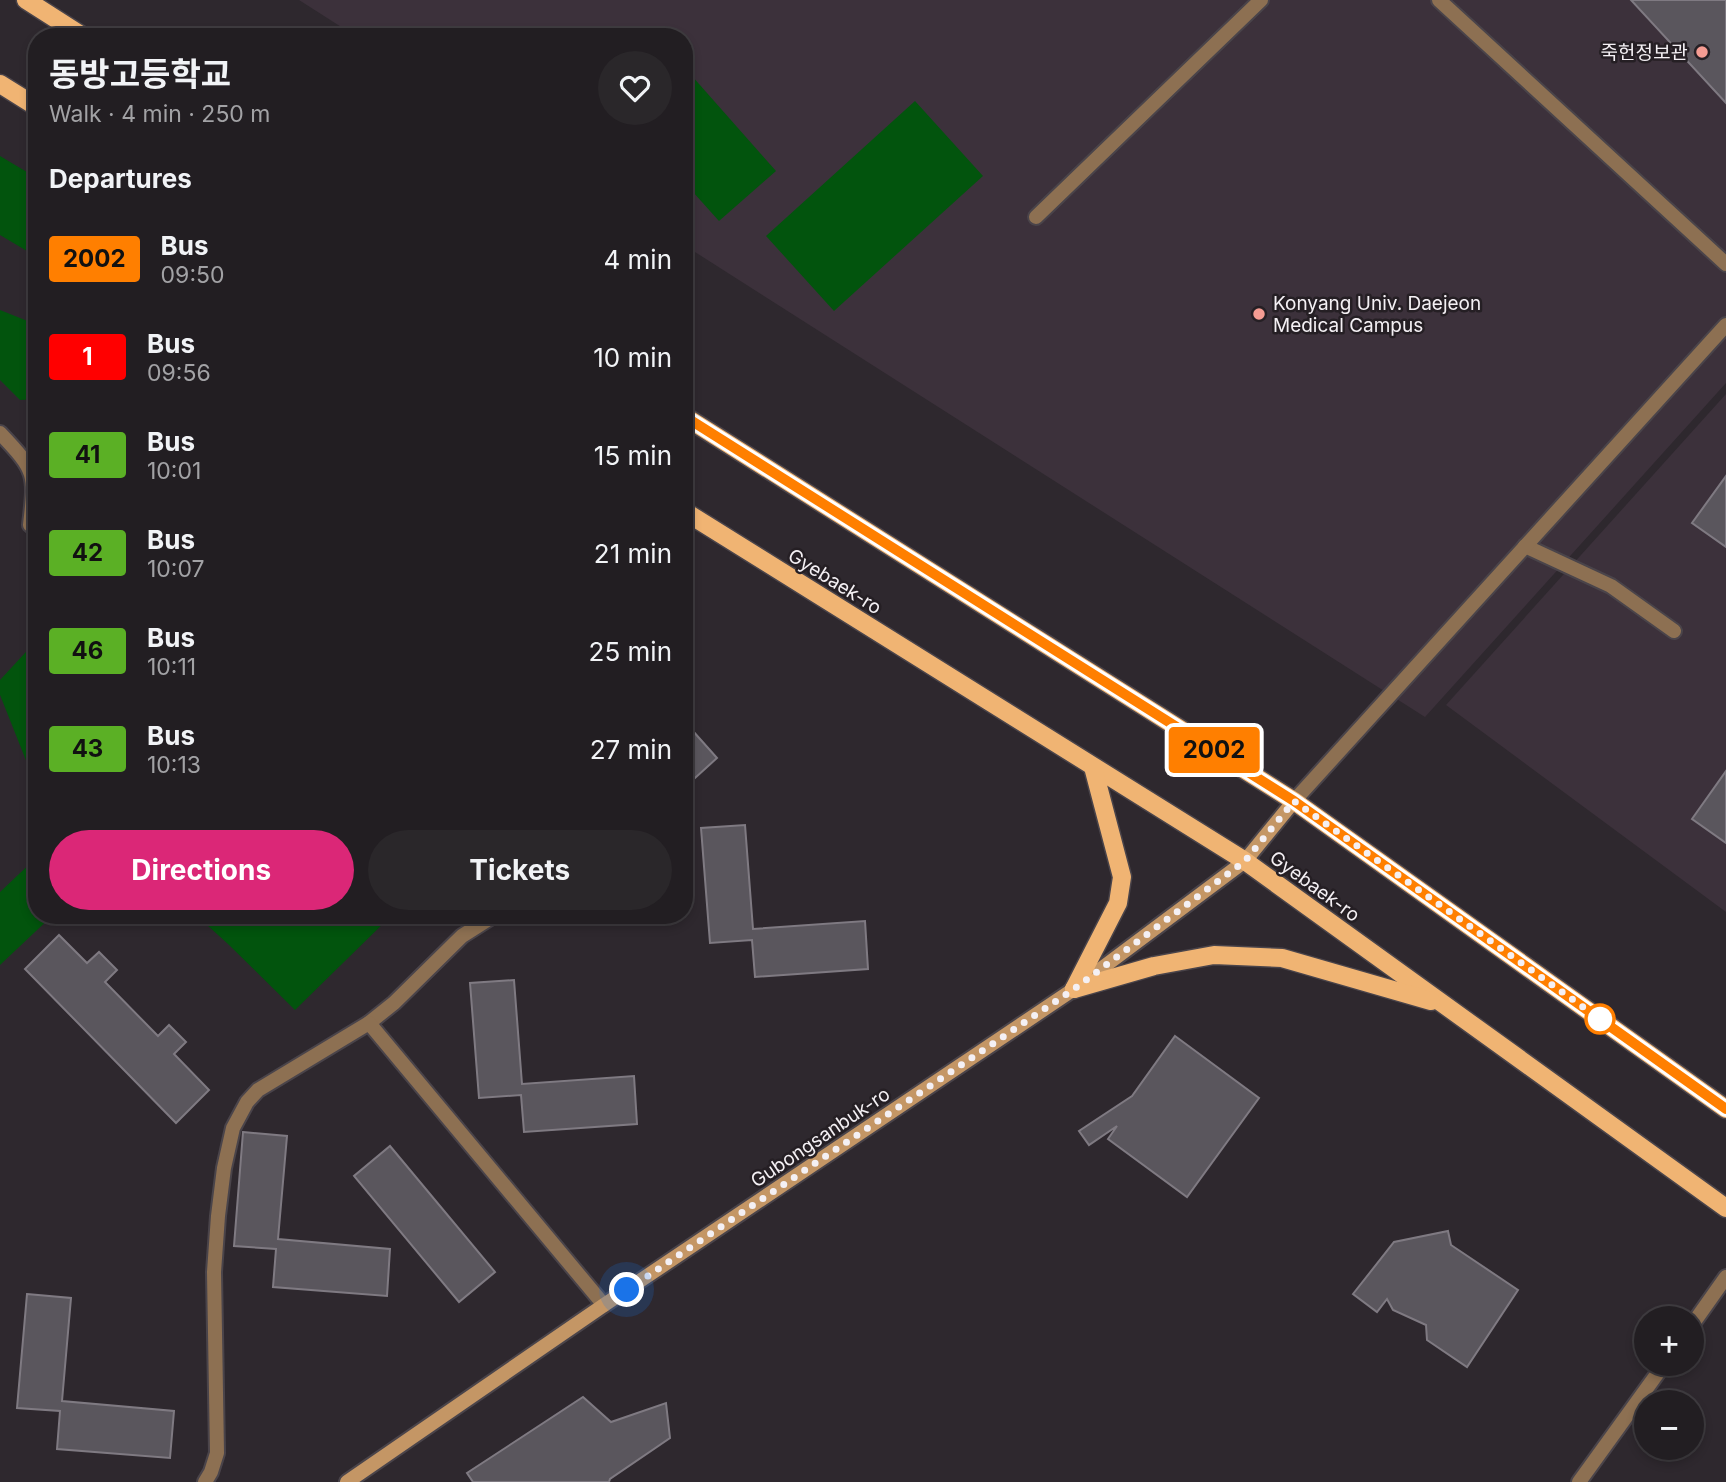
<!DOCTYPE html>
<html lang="en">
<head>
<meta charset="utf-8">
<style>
  body { margin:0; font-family:Inter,"Noto Sans KR",sans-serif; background:#2a272a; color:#f1f3f6; height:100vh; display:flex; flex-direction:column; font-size:26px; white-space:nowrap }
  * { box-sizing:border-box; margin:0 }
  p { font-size:23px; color:#a2a2a5 }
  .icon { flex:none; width:38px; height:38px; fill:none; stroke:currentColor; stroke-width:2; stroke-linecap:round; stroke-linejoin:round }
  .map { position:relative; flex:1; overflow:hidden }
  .side { position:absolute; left:28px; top:28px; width:665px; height:896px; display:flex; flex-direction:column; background:#221e22; border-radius:28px; box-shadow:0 4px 10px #0003,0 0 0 2px #3f3c40 }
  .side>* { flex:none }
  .badge { padding:0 14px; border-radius:5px; font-size:24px; line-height:46px }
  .tools { position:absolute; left:1634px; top:1306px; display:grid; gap:14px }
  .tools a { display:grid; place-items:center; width:70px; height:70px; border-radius:50%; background:#221e22; box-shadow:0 4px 10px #0003,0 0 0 2px #3f3c40; font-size:35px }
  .you { position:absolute; width:35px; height:35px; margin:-18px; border:5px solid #fff; border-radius:50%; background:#1a73e8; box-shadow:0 0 0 10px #1a73e833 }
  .map>.badge { position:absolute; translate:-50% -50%; box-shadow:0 0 0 4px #fff }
  h2 { padding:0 21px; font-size:26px; line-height:63px }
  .round { display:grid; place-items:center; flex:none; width:74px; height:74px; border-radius:37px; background:#2a272a }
  .overview { display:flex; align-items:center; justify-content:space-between; height:119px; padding:0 21px }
  h1 { font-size:33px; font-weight:700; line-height:52px }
  .cta { display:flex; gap:14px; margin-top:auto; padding:14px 21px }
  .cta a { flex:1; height:80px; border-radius:42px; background:#db2777; color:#fff; font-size:28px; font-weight:700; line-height:80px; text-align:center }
  .cta a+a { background:#2a272a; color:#f1f3f6 }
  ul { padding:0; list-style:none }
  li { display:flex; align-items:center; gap:21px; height:98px; padding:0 21px }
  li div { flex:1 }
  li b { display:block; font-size:26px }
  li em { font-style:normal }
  li .badge { min-width:77px; font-weight:700; text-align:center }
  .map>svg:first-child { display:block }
  .built { fill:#3c313b }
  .green { fill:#02540d }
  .building { fill:#5a565d; stroke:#7f7a82; stroke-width:2 }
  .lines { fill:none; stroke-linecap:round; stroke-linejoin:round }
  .lane-casing { stroke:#4a444a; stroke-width:18 }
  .street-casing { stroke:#4a444a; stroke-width:18 }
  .secondary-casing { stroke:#4a444a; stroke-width:18 }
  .primary-casing { stroke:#4a444a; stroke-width:21 }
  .lane { stroke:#8d7052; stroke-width:14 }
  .street { stroke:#8d7052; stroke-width:14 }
  .secondary { stroke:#c49665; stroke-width:14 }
  .primary { stroke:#f0b473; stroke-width:18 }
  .line-casing { stroke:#fff; stroke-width:16 }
  .line { stroke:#ff7f00; stroke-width:10 }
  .walk { stroke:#f4f0f4; stroke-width:7; stroke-dasharray:0 12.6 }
  .poi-dot { fill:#f59c93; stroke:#251f24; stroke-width:2.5 }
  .stop-dot { fill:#fff; stroke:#ff7f00; stroke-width:3.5 }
  .labels { text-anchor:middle; stroke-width:5; stroke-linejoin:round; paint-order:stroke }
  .poi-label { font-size:19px; fill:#f4f0f4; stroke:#251f24; text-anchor:end }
  .street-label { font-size:19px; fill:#f4f0f4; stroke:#251f24 }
</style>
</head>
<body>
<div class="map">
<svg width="1726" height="1482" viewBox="0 0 1726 1482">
  <rect width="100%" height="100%" fill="#2e282e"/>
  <!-- built -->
  <g class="built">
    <polygon points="299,0 1726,0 1726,383 1425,717 684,245 684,37 357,37"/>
    <polygon points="1726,394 1726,912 1446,705"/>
  </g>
  <!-- green -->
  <g class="green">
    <polygon points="684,67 776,171 719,221 684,182"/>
    <polygon points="915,101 983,176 834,311 766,236"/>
    <polygon points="0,156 37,178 37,257 0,235"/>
    <polygon points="0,310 30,322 37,327 37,399 20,400 0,380"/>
    <polygon points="37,640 37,788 0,695 0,680"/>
    <polygon points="37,857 37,915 53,915 0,965 0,892"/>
    <polygon points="196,915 392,915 295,1010 228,944"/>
  </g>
  <!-- building -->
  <g class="building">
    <polygon points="1631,0 1726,0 1726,103"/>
    <polygon points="1726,476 1726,547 1692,523"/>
    <polygon points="684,721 717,758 684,788"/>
    <polygon points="1726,771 1726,843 1692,819"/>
    <polygon points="745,825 753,929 865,921 868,969 755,977 752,940 710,943 701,828"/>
    <polygon points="59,935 87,963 99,952 117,970 105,982 158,1036 169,1025 186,1042 174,1054 209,1090 176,1123 25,969"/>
    <polygon points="514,980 522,1084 634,1076 637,1124 524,1132 521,1095 479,1098 470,983"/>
    <polygon points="1175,1036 1259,1098 1187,1197 1108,1139 1117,1126 1089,1145 1079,1131 1132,1096"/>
    <polygon points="243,1132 287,1136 278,1239 390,1249 387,1296 273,1287 276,1249 234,1246"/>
    <polygon points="390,1146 495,1272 459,1302 354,1176"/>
    <polygon points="1448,1231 1451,1245 1518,1290 1467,1367 1427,1340 1426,1325 1393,1310 1387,1299 1377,1312 1353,1294 1394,1242"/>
    <polygon points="27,1294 71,1298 62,1401 174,1411 170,1458 57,1449 60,1411 17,1408"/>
    <polygon points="583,1397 611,1422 666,1403 670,1438 610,1479 609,1482 473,1482 467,1473"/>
  </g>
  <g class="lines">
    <defs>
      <g id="lane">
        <polyline points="1439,0 1726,264"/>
        <polyline points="1036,217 1261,0"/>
        <path d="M 0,433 C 36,471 36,473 30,525"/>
        <polyline points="1525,546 1611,586 1674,631"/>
        <polyline points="1294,801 1726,325"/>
        <polyline points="369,1023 394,1003 462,936 495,915"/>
        <polyline points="205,1482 211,1472 217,1453 214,1272 218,1216 224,1168 233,1128 247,1102 258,1090 369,1023 604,1305"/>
      </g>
      <g id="street">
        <polyline points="1692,1325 1726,1277"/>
        <polyline points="1579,1482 1665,1363"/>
      </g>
      <polyline id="secondary" points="347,1482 604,1305 1074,989 1245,861 1294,801"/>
      <g id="primary">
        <polyline points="26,0 84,37"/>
        <polyline points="0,84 37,107"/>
        <polyline points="684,416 1294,801 1726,1109"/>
        <polyline points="684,511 1245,861 1726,1208"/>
        <polyline points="1074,989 1154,966 1214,955 1282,958 1431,1001"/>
        <polyline points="1074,989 1118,903 1122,877 1093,767"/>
      </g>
    </defs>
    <!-- lane casing -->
    <use href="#lane" class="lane-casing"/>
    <!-- street casing -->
    <use href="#street" class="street-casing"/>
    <!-- secondary casing -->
    <use href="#secondary" class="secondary-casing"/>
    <!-- primary casing -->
    <use href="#primary" class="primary-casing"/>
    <!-- lane -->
    <use href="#lane" class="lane"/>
    <!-- street -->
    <use href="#street" class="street"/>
    <!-- secondary -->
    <use href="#secondary" class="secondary"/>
    <!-- primary -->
    <use href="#primary" class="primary"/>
  </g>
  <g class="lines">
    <defs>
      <polyline id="line" points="684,416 1294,801 1726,1109"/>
    </defs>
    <!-- line casing -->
    <use href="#line" class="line-casing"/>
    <!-- line -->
    <use href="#line" class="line"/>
    <!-- walk -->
    <polyline class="walk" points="627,1290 1074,989 1245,861 1294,801 1600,1019"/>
  </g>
  <!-- markers -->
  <g class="poi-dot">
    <circle cx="1702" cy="52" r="7"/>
    <circle cx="1259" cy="314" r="7"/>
  </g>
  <circle class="stop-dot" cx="1600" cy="1019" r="14"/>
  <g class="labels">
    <!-- poi labels -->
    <g class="poi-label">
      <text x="1688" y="59">죽헌정보관</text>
      <text x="1273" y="310" text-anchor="start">Konyang Univ. Daejeon<tspan x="1273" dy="22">Medical Campus</tspan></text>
    </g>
    <!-- street labels -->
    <g class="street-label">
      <text transform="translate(835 581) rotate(32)" y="7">Gyebaek-ro</text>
      <text transform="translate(1315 886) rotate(36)" y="7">Gyebaek-ro</text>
      <text transform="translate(820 1137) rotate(-34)" y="7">Gubongsanbuk-ro</text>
    </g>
  </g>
</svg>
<div class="tools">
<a>+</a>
<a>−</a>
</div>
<div class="you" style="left:627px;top:1290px"></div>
<b class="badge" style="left:1214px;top:750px;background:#ff7f00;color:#111">2002</b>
<section class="side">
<div class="overview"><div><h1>동방고등학교</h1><p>Walk · 4 min · 250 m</p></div><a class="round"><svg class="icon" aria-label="heart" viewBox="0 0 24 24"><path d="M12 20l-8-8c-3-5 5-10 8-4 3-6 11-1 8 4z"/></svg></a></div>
<h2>Departures</h2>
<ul>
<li><span class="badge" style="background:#ff7f00;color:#111">2002</span><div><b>Bus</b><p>09:50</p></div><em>4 min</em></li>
<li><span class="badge" style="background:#f00;color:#fff">1</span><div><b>Bus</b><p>09:56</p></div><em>10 min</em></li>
<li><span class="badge" style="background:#5bb025;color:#111">41</span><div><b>Bus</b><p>10:01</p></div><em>15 min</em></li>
<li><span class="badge" style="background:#5bb025;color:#111">42</span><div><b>Bus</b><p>10:07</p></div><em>21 min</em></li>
<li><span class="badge" style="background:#5bb025;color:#111">46</span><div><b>Bus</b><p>10:11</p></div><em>25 min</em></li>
<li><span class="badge" style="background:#5bb025;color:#111">43</span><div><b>Bus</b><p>10:13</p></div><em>27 min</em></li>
</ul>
<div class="cta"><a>Directions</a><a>Tickets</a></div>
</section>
</div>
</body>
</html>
